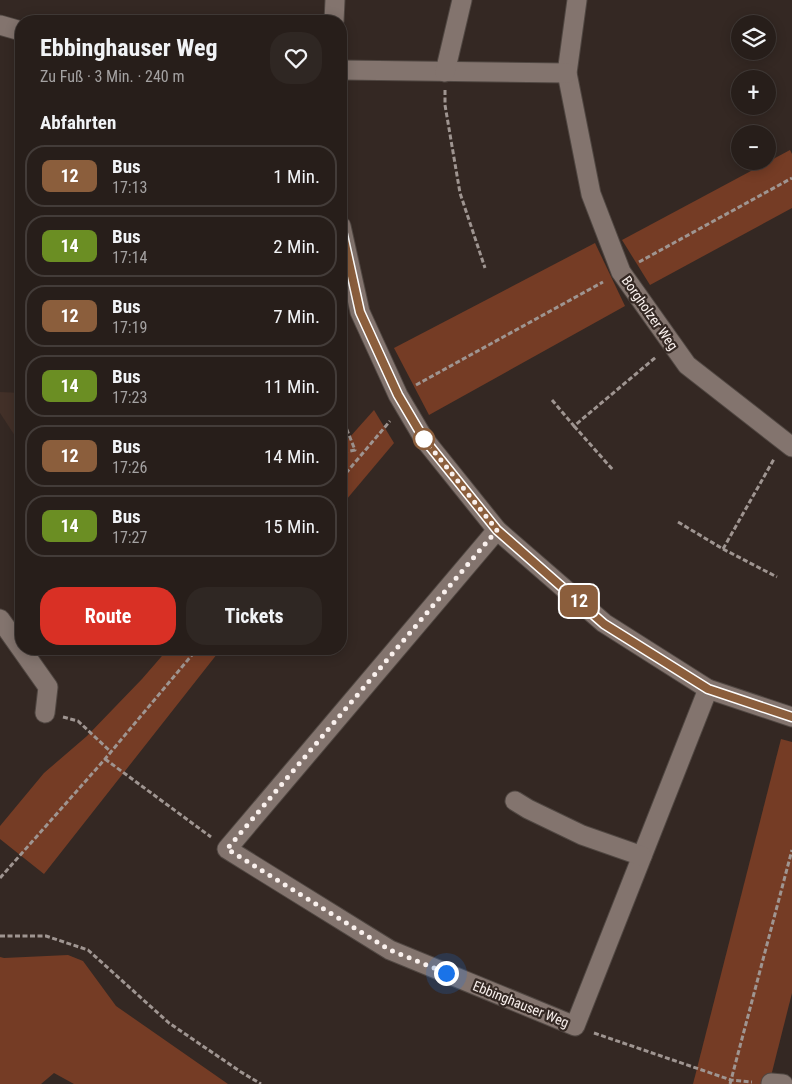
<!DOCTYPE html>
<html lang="de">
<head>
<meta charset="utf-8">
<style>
  body { margin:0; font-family:"Roboto Condensed",sans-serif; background:#2f2723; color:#f1f3f6; height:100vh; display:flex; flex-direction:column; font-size:19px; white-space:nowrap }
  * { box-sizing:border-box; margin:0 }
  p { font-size:16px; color:#a4a2a2 }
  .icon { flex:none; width:28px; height:28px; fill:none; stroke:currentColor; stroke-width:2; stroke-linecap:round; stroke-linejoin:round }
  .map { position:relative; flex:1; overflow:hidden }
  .drawer { position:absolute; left:15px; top:15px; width:332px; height:640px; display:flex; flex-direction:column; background:#271e1a; border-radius:20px; box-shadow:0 2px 12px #0003,0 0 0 1px #433c39 }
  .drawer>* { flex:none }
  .badge { padding:0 10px; border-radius:8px; font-size:18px; line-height:32px }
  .controls { position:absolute; left:731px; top:15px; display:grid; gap:10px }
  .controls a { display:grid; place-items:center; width:45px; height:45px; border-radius:50%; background:#271e1a; box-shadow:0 2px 12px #0003,0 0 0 1px #433c39; font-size:25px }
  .you { position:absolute; width:25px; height:25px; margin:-12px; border:4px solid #fff; border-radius:50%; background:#1a73e8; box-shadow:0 0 0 8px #1a73e833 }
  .map>.badge { position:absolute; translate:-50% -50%; box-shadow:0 0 0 2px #fff }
  h2 { padding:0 25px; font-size:19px; line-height:45px }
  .round { display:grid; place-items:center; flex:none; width:52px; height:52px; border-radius:20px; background:#2f2723 }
  .summary { display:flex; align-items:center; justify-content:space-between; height:85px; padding:0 25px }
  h1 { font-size:24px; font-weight:700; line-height:38px }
  .button { display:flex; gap:10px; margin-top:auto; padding:10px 25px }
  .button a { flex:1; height:58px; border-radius:20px; background:#d93025; color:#fff; font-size:20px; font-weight:700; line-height:58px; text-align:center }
  .button a+a { background:#2f2723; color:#f1f3f6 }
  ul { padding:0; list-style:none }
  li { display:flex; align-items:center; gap:15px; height:62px; margin:0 10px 8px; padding:0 15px; border:2px solid #433c39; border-radius:20px }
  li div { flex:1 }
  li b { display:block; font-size:19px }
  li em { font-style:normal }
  li .badge { min-width:55px; font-weight:700; text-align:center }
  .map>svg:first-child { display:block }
  .built { fill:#423028 }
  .green { fill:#753c25 }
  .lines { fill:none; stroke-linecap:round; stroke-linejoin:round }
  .street-casing { stroke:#504742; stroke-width:21 }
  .path { stroke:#9f9591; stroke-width:3; stroke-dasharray:5 2.5; stroke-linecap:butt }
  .street { stroke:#83746e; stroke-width:19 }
  .line-casing { stroke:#fff; stroke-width:11 }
  .line { stroke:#8b5e3c; stroke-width:8 }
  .walk { stroke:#f9f0ed; stroke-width:5; stroke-dasharray:0 9 }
  .stop-dot { fill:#fff; stroke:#8b5e3c; stroke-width:2.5 }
  .labels { text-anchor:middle; stroke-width:4.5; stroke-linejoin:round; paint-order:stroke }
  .street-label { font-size:14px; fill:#f9f0ed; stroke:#342823 }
</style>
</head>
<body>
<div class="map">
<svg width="792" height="1084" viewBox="0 0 792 1084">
  <rect width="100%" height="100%" fill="#342823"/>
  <!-- built -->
  <polygon class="built" points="0,392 21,393 21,445 0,413"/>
  <!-- green -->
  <g class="green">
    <polygon points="790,150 792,154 792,208 650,285 622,240"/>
    <polygon points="595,243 625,306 429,415 394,348"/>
    <polygon points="374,410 394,443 341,506 341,447"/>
    <polygon points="168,649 221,649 44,874 0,839 0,826 44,773 87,736 142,679"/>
    <polygon points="781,739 792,742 792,993 769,1084 693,1084"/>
    <polygon points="68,955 83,961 116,1006 228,1084 74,1084 54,1073 41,1084 0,1084 0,957 4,958"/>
  </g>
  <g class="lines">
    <defs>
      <g id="street">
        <polyline points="577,0 567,73 591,194 621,272 687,365 792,447"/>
        <polyline points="334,21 335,0"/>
        <polyline points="0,25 21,31"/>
        <polyline points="341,70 567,73"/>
        <polyline points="445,72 462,0"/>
        <polyline points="341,226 360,312 398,395 424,439 497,530 604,623 708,689 792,717"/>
        <polyline points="497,530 227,849 390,950 575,1026 708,689"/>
        <polyline points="0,619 48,687 45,713"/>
        <polyline points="515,801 528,809 582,835 642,856"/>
        <polyline points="771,1083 783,1084"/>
      </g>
    </defs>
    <!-- street casing -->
    <use href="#street" class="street-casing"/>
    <!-- path -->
    <g class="path">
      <polyline points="445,90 445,105 460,193 485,268"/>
      <polyline points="639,262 792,178"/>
      <polyline points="416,385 603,282"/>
      <polyline points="552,400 574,426 656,357"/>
      <polyline points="341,415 355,450 341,453"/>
      <polyline points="574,426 613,470"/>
      <polyline points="341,479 390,421"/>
      <polyline points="678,522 723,549 774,459"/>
      <polyline points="723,549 777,577"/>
      <polyline points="63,717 78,721 111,752"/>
      <polyline points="105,759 211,837"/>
      <polyline points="0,878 105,759 197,649"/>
      <polyline points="0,936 46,936 88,950 169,1023 241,1072 261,1084"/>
      <polyline points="594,1033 731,1080 752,1082"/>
      <polyline points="730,1084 792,850"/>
    </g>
    <!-- street -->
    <use href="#street" class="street"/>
  </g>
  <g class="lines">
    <defs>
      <polyline id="line" points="341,226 360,312 398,395 424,439 497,530 604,624 708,689 792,717"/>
    </defs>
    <!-- line casing -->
    <use href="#line" class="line-casing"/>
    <!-- line -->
    <use href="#line" class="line"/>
    <!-- walk -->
    <polyline class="walk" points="424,439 497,530 227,849 390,950 446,973"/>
  </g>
  <!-- markers -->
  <circle class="stop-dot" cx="424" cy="439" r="10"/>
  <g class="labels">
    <!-- street labels -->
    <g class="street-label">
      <text transform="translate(650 313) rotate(55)" y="5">Borgholzer Weg</text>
      <text transform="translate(521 1004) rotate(22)" y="5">Ebbinghauser Weg</text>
    </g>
  </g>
</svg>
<div class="controls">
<a><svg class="icon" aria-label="layers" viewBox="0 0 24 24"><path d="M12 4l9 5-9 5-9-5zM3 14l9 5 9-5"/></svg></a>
<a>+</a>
<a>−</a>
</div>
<div class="you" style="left:446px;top:973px"></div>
<b class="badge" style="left:579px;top:601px;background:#8b5e3c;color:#fff">12</b>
<section class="drawer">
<div class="summary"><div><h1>Ebbinghauser Weg</h1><p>Zu Fuß · 3 Min. · 240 m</p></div><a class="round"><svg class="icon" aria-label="heart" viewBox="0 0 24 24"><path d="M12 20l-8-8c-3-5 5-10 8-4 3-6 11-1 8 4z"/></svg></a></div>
<h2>Abfahrten</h2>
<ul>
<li><span class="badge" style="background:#8b5e3c;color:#fff">12</span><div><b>Bus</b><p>17:13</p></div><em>1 Min.</em></li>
<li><span class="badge" style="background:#6b8e23;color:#fff">14</span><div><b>Bus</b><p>17:14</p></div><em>2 Min.</em></li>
<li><span class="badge" style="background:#8b5e3c;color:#fff">12</span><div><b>Bus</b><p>17:19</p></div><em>7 Min.</em></li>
<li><span class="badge" style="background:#6b8e23;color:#fff">14</span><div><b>Bus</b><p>17:23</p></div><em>11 Min.</em></li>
<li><span class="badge" style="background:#8b5e3c;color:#fff">12</span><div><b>Bus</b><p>17:26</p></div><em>14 Min.</em></li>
<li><span class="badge" style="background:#6b8e23;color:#fff">14</span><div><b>Bus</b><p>17:27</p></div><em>15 Min.</em></li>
</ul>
<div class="button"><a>Route</a><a>Tickets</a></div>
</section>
</div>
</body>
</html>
